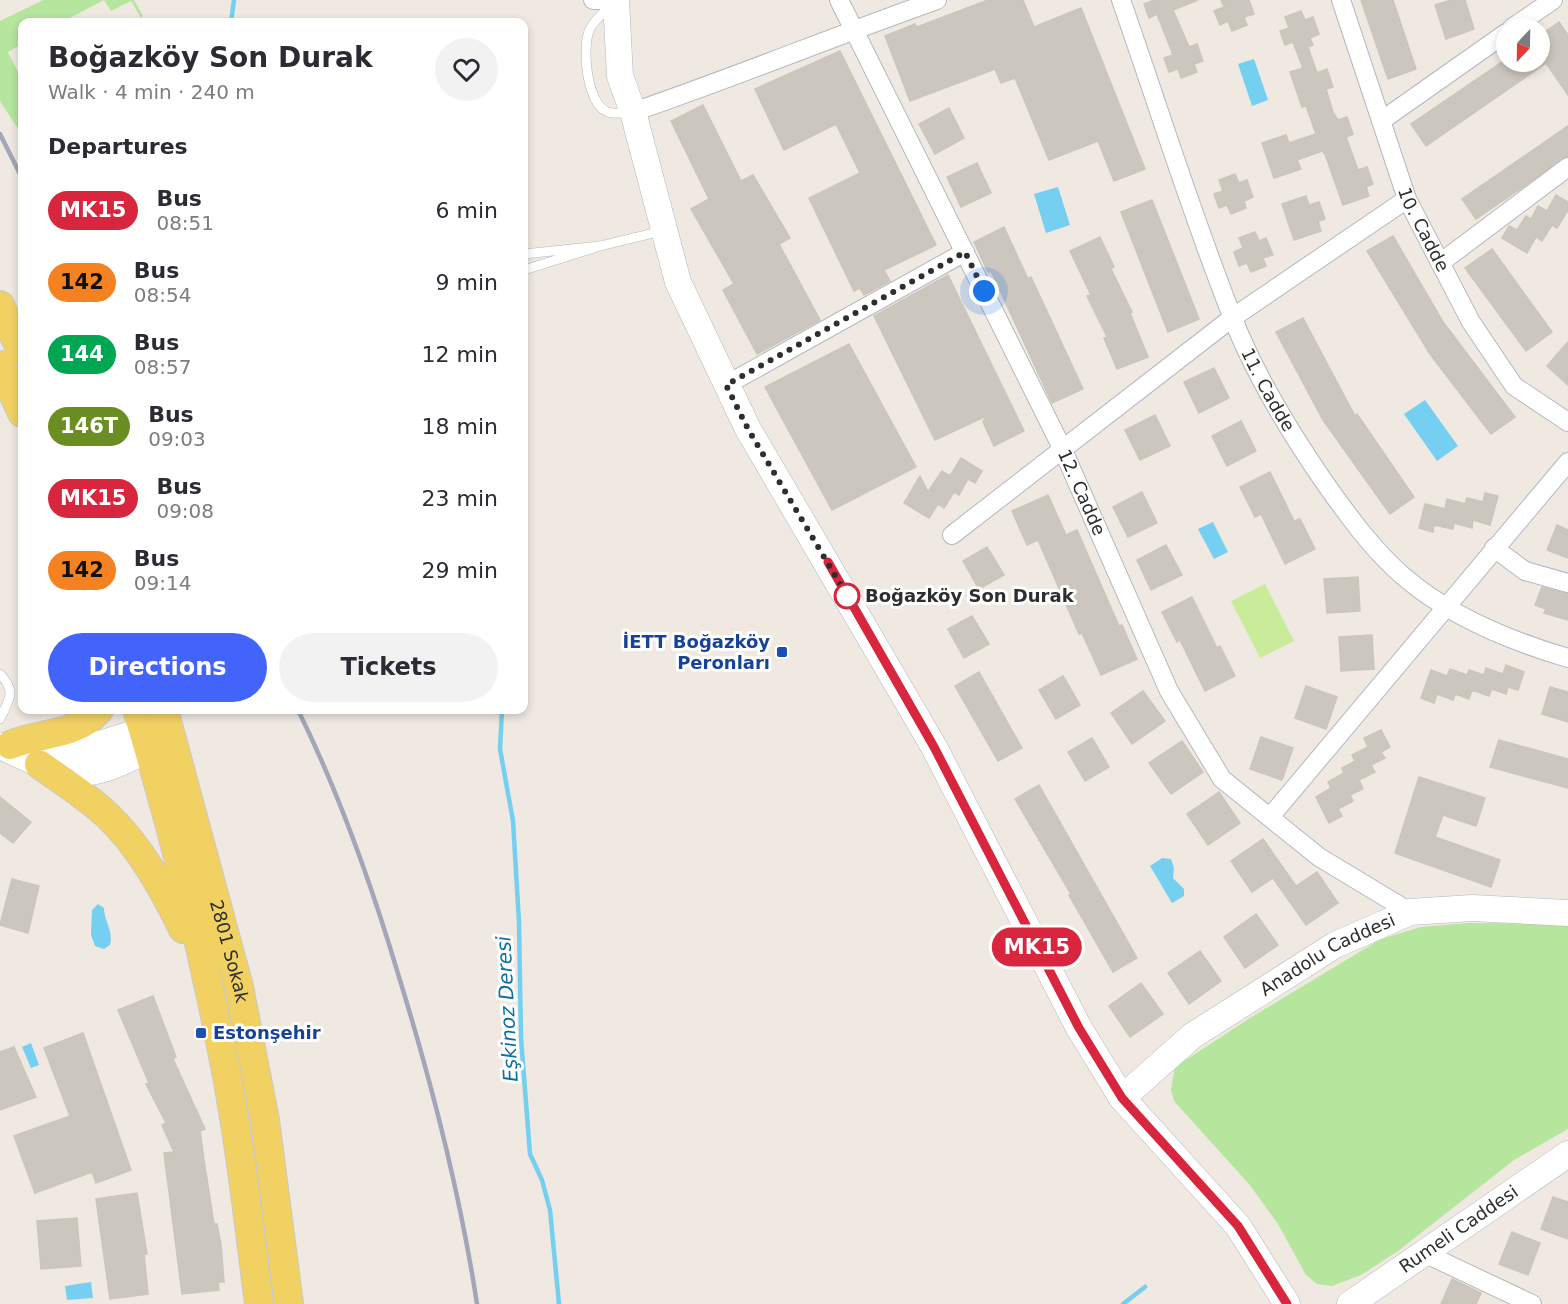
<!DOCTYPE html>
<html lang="en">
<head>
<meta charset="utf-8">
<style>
  body { margin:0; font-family:"DejaVu Sans",sans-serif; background:#f2f2f3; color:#2b2b33; height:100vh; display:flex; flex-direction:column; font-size:22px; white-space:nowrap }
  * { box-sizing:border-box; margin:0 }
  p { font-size:20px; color:#7c7c81 }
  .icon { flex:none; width:33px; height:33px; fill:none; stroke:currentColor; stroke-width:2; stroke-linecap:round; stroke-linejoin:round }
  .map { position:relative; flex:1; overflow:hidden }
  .details { position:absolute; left:18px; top:18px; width:510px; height:696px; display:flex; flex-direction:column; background:#fff; border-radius:12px; box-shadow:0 3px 9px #0003 }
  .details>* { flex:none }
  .badge { padding:0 12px; border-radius:20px; font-size:21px; line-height:39px }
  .needle { width:39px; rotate:202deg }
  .buttons { position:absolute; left:1496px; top:18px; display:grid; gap:12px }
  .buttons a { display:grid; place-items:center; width:54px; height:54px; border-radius:50%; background:#fff; box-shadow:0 3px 9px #0003; font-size:30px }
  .you { position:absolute; width:30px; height:30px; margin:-15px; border:4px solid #fff; border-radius:50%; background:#1a73e8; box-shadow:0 0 0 9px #1a73e833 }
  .map>.badge { position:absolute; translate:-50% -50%; box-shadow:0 0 0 3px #fff }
  h2 { padding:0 30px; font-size:22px; line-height:54px }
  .round { display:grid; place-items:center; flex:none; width:63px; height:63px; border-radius:32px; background:#f2f2f3 }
  .headline { display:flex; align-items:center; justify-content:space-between; height:102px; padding:0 30px }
  h1 { font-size:28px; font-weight:700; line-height:45px }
  .button { display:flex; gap:12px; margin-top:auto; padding:12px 30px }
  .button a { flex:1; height:69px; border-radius:36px; background:#4264fb; color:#fff; font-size:24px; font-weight:700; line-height:69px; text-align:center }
  .button a+a { background:#f2f2f3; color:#2b2b33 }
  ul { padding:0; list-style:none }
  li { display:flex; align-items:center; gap:18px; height:72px; padding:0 30px }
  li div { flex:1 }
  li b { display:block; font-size:22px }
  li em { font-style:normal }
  li .badge { min-width:66px; font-weight:700; text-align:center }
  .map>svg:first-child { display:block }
  .green { fill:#b6e59e }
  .pitch { fill:#c9ec9a }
  .water { fill:#75cff0 }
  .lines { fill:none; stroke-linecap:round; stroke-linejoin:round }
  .stream { stroke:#75cff0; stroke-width:4.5 }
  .building { fill:#cbc7bf; stroke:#cbc5ba; stroke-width:1.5 }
  .lane-casing { stroke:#b4b7c1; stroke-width:10 }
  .street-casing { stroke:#b4b7c1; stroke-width:20 }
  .secondary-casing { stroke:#b4b7c1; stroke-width:27 }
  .primary-casing { stroke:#c9c9c9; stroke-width:30 }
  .lane { stroke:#fff; stroke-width:9 }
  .street { stroke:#fff; stroke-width:18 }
  .secondary { stroke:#fff; stroke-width:26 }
  .primary { stroke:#f2d163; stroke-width:28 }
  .rail { stroke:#a3a6b8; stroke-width:4.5 }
  .line-casing { stroke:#fff; stroke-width:14 }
  .line { stroke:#d7263d; stroke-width:9 }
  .walk { stroke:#2e2e2e; stroke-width:6; stroke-dasharray:0 10.8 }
  .stop-dot { fill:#fff; stroke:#d7263d; stroke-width:3 }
  .transit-dot { fill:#1a4fb4; stroke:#fff; stroke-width:2 }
  .labels { text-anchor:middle; stroke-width:6; stroke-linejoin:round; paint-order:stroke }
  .street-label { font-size:18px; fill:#2e2e2e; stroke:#fff }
  .stop-label { font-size:18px; font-weight:bold; fill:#2e2e2e; stroke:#fff; text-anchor:start }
  .transit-label { font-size:18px; font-weight:bold; fill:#164399; stroke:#fff; text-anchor:end }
  .water-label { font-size:20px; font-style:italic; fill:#0d6fa3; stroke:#fff }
</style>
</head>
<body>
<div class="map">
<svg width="1568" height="1304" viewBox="0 0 1568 1304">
  <rect width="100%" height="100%" fill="#efe9e1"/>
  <!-- green -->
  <g class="green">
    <polygon points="43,0 104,0 62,22 22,22 22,44 8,52 22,80 22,135 0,101 0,21"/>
    <polygon points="104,0 134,0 143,16 141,18 131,1 111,11"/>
    <polygon points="1468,923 1568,924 1568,1129 1514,1160 1398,1251 1361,1275 1332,1286 1317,1284 1306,1275 1278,1224 1249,1184 1174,1101 1171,1090 1175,1067 1250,1018 1381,939 1421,927"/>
  </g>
  <!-- pitch -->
  <polygon class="pitch" points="1265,584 1294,641 1260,658 1231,601"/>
  <!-- water -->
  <g class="water">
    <polygon points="1254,59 1268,100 1252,106 1238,64"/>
    <polygon points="1058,187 1070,225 1046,233 1034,194"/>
    <polygon points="1425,400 1458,446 1437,461 1404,414"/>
    <polygon points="1213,522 1228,552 1214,559 1198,529"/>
    <polygon points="1162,858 1171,859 1174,868 1173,878 1184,889 1184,896 1172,903 1150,866"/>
    <path d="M 98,904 L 104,908 C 104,921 114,932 110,945 L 104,949 L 95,946 L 91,935 L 92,910 Z"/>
    <polygon points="31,1043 39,1065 31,1068 22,1047"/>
    <polygon points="91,1282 93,1298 67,1300 65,1286"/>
  </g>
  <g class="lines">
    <!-- stream -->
    <g class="stream">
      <polyline points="231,22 234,0"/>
      <polyline points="502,710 500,749 513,821 519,922 521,1038 530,1154 542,1180 550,1210 559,1304"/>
      <polyline points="1123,1304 1145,1287"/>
    </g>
  </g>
  <!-- building -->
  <g class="building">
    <polygon points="988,0 1023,0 1034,27 1081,8 1145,169 1114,181 1098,141 1049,160 1015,78 1001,83 995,69 910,101 885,36 915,24 917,27"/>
    <polygon points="1154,0 1198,0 1173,10 1189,47 1197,44 1203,61 1194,64 1197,72 1181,78 1178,69 1169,72 1164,58 1173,55 1157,14 1149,18 1144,4"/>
    <polygon points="1221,0 1249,0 1254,14 1244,17 1247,25 1232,31 1228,21 1220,25 1214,11 1224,7"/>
    <polygon points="1361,0 1393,0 1416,69 1388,79"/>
    <polygon points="1451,0 1465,0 1474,29 1446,39 1435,5"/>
    <polygon points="1301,11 1305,20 1313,17 1319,34 1310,38 1313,45 1308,47 1317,73 1327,69 1333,87 1326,89 1333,112 1338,120 1347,117 1353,134 1346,137 1358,170 1367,167 1373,184 1366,187 1369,196 1343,205 1325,154 1322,151 1297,160 1301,169 1274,178 1262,143 1286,135 1289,143 1316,134 1306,106 1302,107 1290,72 1303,68 1293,42 1285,45 1280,31 1289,28 1285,17"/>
    <polygon points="1559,22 1568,35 1568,95 1546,63 1426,146 1411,124 1502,62 1539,62 1539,36"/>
    <polygon points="840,51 936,245 884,270 890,281 864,295 860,288 854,291 809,198 860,173 836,124 784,150 755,89"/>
    <polygon points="703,105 741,181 753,175 790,238 779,244 820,320 757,354 723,290 734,284 691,209 709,199 671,121"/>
    <polygon points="949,108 964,138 935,154 919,124"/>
    <polygon points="1568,126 1568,156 1476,219 1462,199"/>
    <polygon points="977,163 991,193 961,207 947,177"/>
    <polygon points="1235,174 1239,183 1247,180 1253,197 1244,201 1246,208 1231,214 1227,205 1219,208 1214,194 1223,191 1219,180"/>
    <polygon points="1556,195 1568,202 1568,210 1557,228 1552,225 1542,241 1536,237 1527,253 1502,238 1509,226 1517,230 1526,216 1531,219 1538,206 1547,211"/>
    <polygon points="1306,196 1309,205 1319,202 1325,219 1318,221 1321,231 1294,240 1282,204"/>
    <polygon points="1152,200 1199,319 1168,332 1121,212"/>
    <polygon points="1004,227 1028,279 1031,277 1083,389 1052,403 991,271 988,272 974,242"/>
    <polygon points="1255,232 1259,241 1266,238 1273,255 1263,258 1266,266 1251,272 1247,263 1239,266 1234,252 1243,248 1239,238"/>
    <polygon points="1393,236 1443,322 1515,417 1491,434 1430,354 1367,251"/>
    <polygon points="1100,237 1114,267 1111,269 1132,312 1130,313 1148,357 1117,369 1104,338 1107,337 1087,296 1091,295 1070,251"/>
    <polygon points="1492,249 1552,332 1526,351 1465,268"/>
    <polygon points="948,275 1024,431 994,446 983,422 986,416 935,440 874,316"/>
    <polygon points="1303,318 1355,416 1357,414 1414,497 1390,514 1323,420 1276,332"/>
    <polygon points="1568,342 1568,385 1547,366"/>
    <polygon points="849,344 916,467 832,510 765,387"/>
    <polygon points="1214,368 1229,398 1199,413 1184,382"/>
    <polygon points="1155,415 1170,446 1140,460 1125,430"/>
    <polygon points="1241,421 1256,451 1227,466 1212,436"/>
    <polygon points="961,458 982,471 975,483 968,479 959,495 954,492 944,508 938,504 929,518 904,503 920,476 928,492 942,471 950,476"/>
    <polygon points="1270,472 1294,521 1300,519 1315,549 1285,564 1261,514 1255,517 1240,487"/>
    <polygon points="1142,492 1157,523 1128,537 1113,507"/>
    <polygon points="1485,493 1498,496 1490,525 1473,520 1472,528 1454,523 1453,529 1434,525 1433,532 1419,528 1425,504 1445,509 1447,499 1465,504 1467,498 1483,502"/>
    <polygon points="1048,495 1066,535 1077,530 1119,626 1122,625 1137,659 1101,675 1082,633 1079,634 1038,540 1027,545 1012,511"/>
    <polygon points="1557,525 1568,530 1568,558 1547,550"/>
    <polygon points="1166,545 1182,575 1151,590 1137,560"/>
    <polygon points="987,547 1004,575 979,589 963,561"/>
    <polygon points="1358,577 1360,611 1327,613 1324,579"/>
    <polygon points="1542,587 1568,594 1568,620 1544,613 1546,609 1535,605"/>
    <polygon points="1192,597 1217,648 1220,646 1235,676 1205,691 1180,640 1177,642 1162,612"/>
    <polygon points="972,616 989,644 964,658 948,629"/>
    <polygon points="1372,635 1374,669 1341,671 1339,637"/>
    <polygon points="1506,665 1524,672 1518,690 1508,687 1506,694 1492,689 1489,696 1472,690 1469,699 1455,694 1453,700 1437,694 1434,703 1421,698 1431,670 1447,676 1450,669 1467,675 1469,670 1484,675 1486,668 1503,674"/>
    <polygon points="979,672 1022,748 998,761 955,686"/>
    <polygon points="1063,676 1080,705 1056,719 1039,690"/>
    <polygon points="1306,686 1337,697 1326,729 1295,718"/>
    <polygon points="1550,687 1568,692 1568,722 1542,714"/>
    <polygon points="1143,691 1165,721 1132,744 1111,713"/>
    <polygon points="1381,730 1390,747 1381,752 1385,758 1371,765 1375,772 1359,780 1363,789 1350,795 1353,801 1338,809 1342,816 1329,823 1316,797 1331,788 1328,782 1344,773 1342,768 1355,761 1352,755 1368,747 1364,738"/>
    <polygon points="1261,737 1293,748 1282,780 1250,769"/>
    <polygon points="1092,738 1109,767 1085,781 1068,752"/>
    <polygon points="1499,740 1568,759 1568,788 1490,767"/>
    <polygon points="1182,741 1203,772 1171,794 1149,763"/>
    <polygon points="1419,777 1485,798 1476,826 1443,815 1435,837 1500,860 1491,887 1395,853"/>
    <polygon points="1039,785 1137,958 1113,972 1069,895 1071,894 1015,799"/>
    <polygon points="1219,792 1240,823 1208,845 1187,814"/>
    <polygon points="0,797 31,822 13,843 0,833"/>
    <polygon points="1263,839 1296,886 1317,872 1338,903 1306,925 1273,878 1252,892 1231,861"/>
    <polygon points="12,879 39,886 28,933 0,925"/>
    <polygon points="1256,914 1278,945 1245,968 1224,937"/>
    <polygon points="1200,951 1221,981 1189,1004 1168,973"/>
    <polygon points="1141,983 1163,1014 1130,1037 1109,1006"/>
    <polygon points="153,996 176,1057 173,1059 205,1129 200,1131 204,1160 214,1224 217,1224 221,1244 224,1282 218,1282 219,1290 182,1294 164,1153 174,1152 162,1125 166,1123 146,1084 149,1083 118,1010"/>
    <polygon points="83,1033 131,1170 96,1183 92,1172 35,1193 14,1136 70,1116 44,1048"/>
    <polygon points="14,1047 36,1097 0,1110 0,1052"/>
    <polygon points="137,1193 147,1254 144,1254 148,1294 110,1299 96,1199"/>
    <polygon points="1553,1197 1568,1202 1568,1239 1541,1229"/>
    <polygon points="77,1218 81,1266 41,1269 37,1221"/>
    <polygon points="1512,1232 1540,1243 1528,1275 1499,1264"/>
    <polygon points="1452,1279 1481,1293 1476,1304 1441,1304"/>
  </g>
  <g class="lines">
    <defs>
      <g id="lane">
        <path d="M 612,4 C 605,12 594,20 590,29 C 581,46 587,106 608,112 C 614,115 625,112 631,112"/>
        <polyline points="600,246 662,231"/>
        <polyline points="524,254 600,246 524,270"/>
        <path d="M 0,674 C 17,692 9,699 0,719"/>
      </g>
      <g id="street">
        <polyline points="593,0 609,0"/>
        <path id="s1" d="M 839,0 L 1062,448 L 1169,691 L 1222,779 L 1319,857 L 1410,912"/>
        <path id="s2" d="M 1121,0 C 1158,105 1191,213 1232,316 C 1255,376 1291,434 1327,486 C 1350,518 1373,550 1403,576 C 1449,616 1510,641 1568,658"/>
        <path id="s3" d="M 1341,0 L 1407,199 L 1471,322 L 1514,386 L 1568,422"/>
        <polyline points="1512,28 1553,0"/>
        <path d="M 633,112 C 735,77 835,36 937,0"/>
        <polyline points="1381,121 1506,33"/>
        <polyline points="1440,263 1568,167"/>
        <polyline points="726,385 965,252"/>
        <polyline points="952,535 1232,318 1407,199"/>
        <polyline points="1494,548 1525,571 1568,583"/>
        <polyline points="1270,817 1568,462"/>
        <polyline points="1426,1254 1532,1304"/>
      </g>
      <g id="secondary">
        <polyline points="616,0 620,76 633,112 678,282 748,429 934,747 1079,1028 1122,1098 1238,1226 1287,1304"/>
        <path d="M 0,746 C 67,777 81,785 149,749"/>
        <path d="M 24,748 C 66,757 103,744 143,730"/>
        <path id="s4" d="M 1122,1098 L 1192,1036 L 1335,945 L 1410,912 L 1472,908 L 1568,913"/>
        <path id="s5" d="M 1350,1304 L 1568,1154"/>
      </g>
      <g id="primary">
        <polyline points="0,305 22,353"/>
        <polyline points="0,365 22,413"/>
        <path d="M 137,710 C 172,826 202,946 225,1066 C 240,1144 249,1225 259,1304"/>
        <path id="s6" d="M 164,710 L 239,987 L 265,1120 L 289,1304"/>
        <path d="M 10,745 C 40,732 75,737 99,710"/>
        <path d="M 39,764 C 61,780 85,795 106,814 C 139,845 163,888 183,929"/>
      </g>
    </defs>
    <!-- lane casing -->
    <use href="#lane" class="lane-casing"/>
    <!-- street casing -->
    <use href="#street" class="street-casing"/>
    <!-- secondary casing -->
    <use href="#secondary" class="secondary-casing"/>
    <!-- primary casing -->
    <use href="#primary" class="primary-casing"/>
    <!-- lane -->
    <use href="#lane" class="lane"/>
    <!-- street -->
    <use href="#street" class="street"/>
    <!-- secondary -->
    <use href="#secondary" class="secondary"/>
    <!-- primary -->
    <use href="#primary" class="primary"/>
    <!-- rail -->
    <g class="rail">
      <polyline points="0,134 22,178"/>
      <path d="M 298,710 C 340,795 372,886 399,977 C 432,1084 460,1193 477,1304"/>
    </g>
  </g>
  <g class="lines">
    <defs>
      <polyline id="line" points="828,562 934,747 1079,1028 1122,1098 1238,1226 1287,1304"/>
    </defs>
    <!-- line casing -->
    <use href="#line" class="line-casing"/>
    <!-- line -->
    <use href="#line" class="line"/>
    <!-- walk -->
    <polyline class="walk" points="847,596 852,604 748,429 726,385 965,252 984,291"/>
  </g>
  <!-- markers -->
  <circle class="stop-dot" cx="847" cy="596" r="12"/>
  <g class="transit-dot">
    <rect x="776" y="646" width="12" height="12" rx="3"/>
    <rect x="195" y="1027" width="12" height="12" rx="3"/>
  </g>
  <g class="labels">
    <!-- street labels -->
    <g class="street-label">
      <text dy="6" stroke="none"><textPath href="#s3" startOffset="244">10. Cadde</textPath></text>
      <text dy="6" stroke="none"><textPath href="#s2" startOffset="417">11. Cadde</textPath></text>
      <text dy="6" stroke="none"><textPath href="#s1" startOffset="549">12. Cadde</textPath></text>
      <text dy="6" stroke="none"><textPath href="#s6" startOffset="250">2801 Sokak</textPath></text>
      <text dy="6" stroke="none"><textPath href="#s4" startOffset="252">Anadolu Caddesi</textPath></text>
      <text dy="6" stroke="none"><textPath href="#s5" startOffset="132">Rumeli Caddesi</textPath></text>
    </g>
    <!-- stop labels -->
    <g class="stop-label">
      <text x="865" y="602">Boğazköy Son Durak</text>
    </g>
    <!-- transit labels -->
    <g class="transit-label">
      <text x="770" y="648">İETT Boğazköy<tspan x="770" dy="21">Peronları</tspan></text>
      <text x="213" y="1039" text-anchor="start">Estonşehir</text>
    </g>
    <!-- water labels -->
    <g class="water-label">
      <text transform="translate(507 1009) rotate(-93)" y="7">Eşkinoz Deresi</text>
    </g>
  </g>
</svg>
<div class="buttons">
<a><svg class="needle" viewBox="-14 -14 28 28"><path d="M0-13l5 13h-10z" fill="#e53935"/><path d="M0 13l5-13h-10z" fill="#7c7c81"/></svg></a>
</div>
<div class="you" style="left:984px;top:291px"></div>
<b class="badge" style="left:1037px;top:947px;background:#d7263d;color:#fff">MK15</b>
<section class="details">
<div class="headline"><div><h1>Boğazköy Son Durak</h1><p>Walk · 4 min · 240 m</p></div><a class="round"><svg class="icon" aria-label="heart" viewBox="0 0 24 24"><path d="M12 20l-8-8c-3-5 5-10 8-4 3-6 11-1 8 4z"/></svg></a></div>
<h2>Departures</h2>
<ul>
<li><span class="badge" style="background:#d7263d;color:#fff">MK15</span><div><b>Bus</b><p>08:51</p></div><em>6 min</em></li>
<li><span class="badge" style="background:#f58220;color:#111">142</span><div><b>Bus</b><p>08:54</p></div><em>9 min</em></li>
<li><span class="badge" style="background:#00a651;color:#fff">144</span><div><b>Bus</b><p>08:57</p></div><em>12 min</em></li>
<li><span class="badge" style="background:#6b8e23;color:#fff">146T</span><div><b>Bus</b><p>09:03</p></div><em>18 min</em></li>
<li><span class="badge" style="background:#d7263d;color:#fff">MK15</span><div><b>Bus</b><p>09:08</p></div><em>23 min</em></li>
<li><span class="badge" style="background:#f58220;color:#111">142</span><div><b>Bus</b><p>09:14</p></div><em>29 min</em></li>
</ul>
<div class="button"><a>Directions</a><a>Tickets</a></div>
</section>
</div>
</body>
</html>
